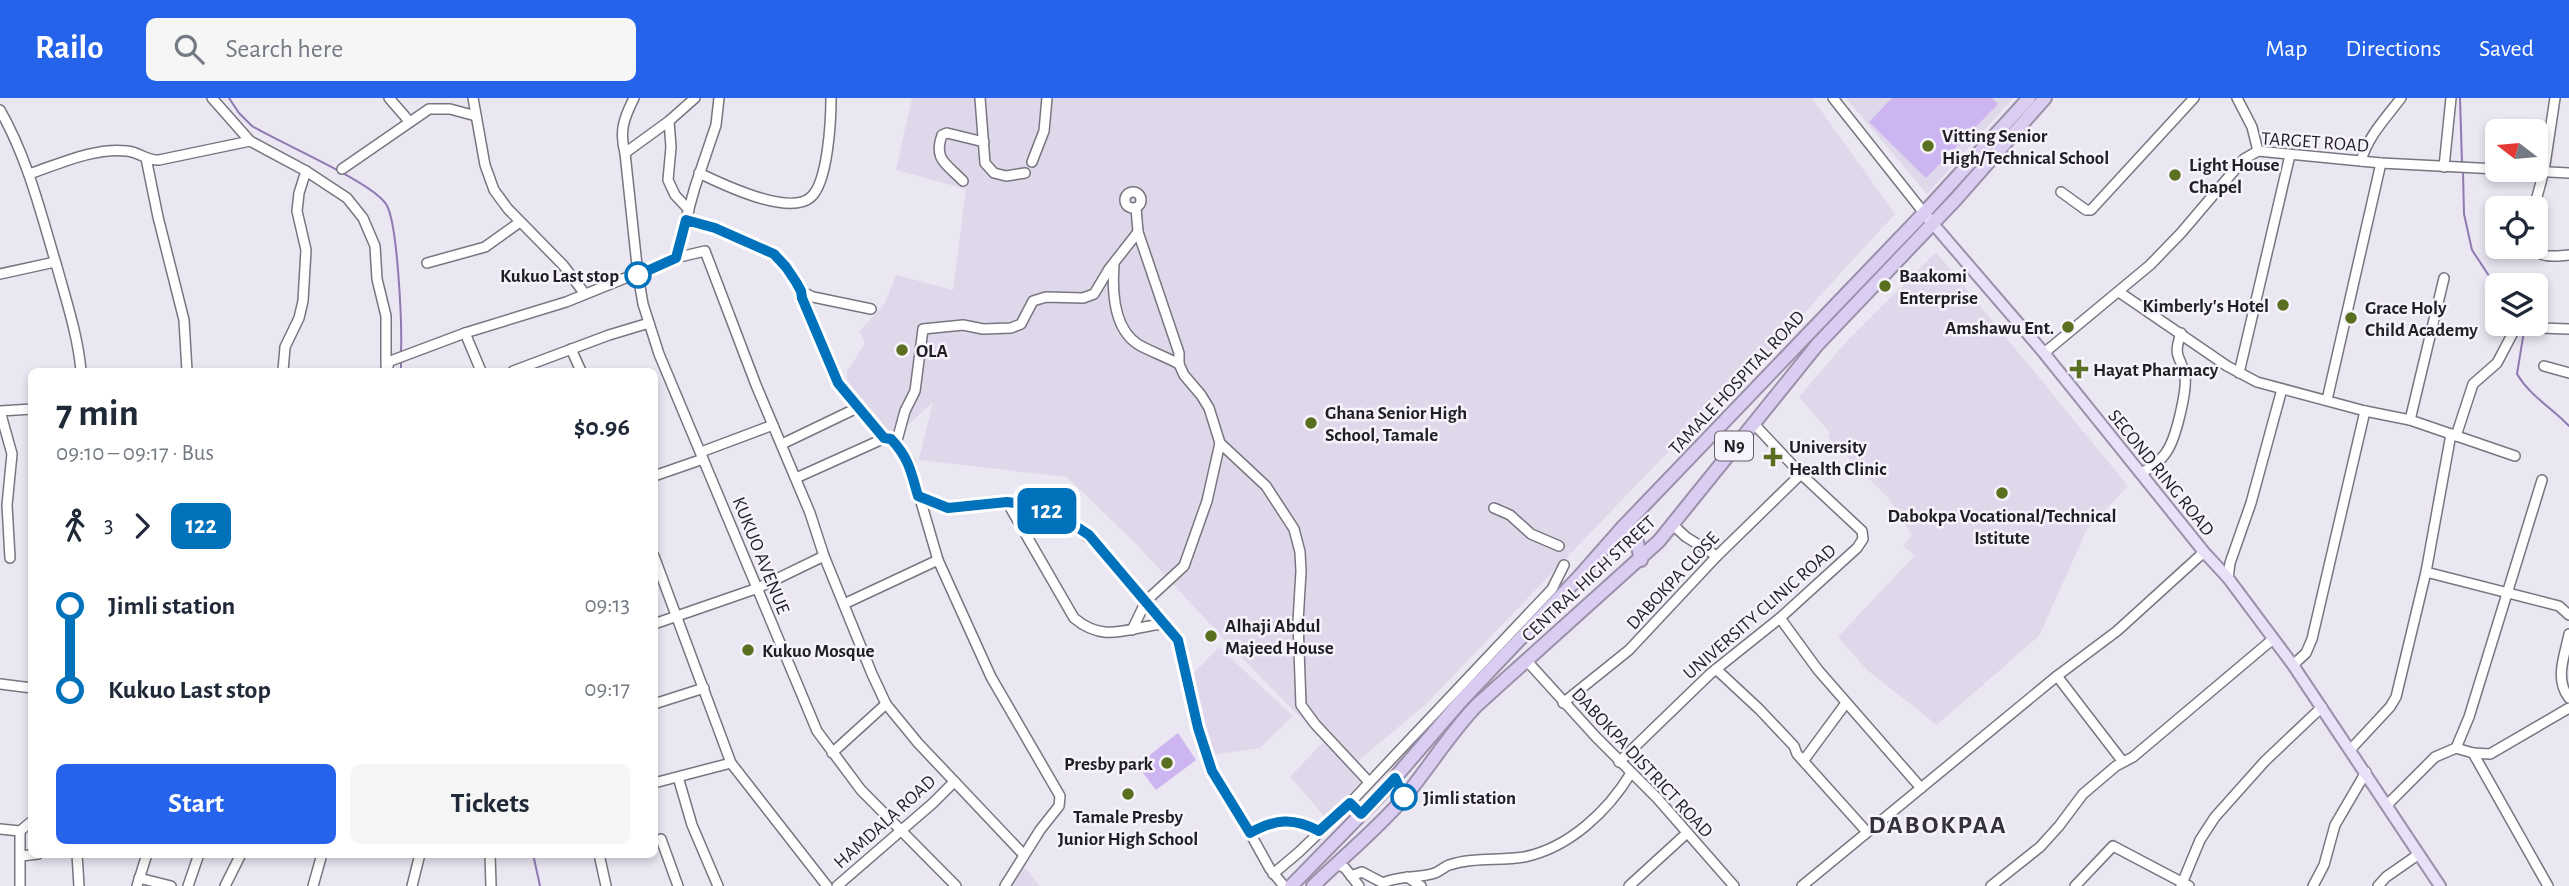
<!DOCTYPE html>
<html lang="en">
<head>
<meta charset="utf-8">
<style>
  body { margin:0; font-family:"Alegreya Sans",sans-serif; background:#f6f6f7; color:#1f2937; height:100vh; display:flex; flex-direction:column; font-size:26px; white-space:nowrap }
  * { box-sizing:border-box; margin:0 }
  p { font-size:23px; color:#747a83 }
  .icon { flex:none; width:38px; height:38px; fill:none; stroke:currentColor; stroke-width:2; stroke-linecap:round; stroke-linejoin:round }
  .map { position:relative; flex:1; overflow:hidden }
  .sheet { position:absolute; left:28px; top:270px; width:630px; height:490px; display:flex; flex-direction:column; background:#fff; border-radius:10px; box-shadow:0 4px 10px #0003 }
  .sheet>* { flex:none }
  .badge { padding:0 14px; border-radius:10px; font-size:24px; line-height:46px }
  .needle { width:46px; rotate:286deg }
  .controls { position:absolute; left:2485px; top:21px; display:grid; gap:14px }
  .controls a { display:grid; place-items:center; width:63px; height:63px; border-radius:10px; background:#fff; box-shadow:0 4px 10px #0003; font-size:35px }
  .map>.badge { position:absolute; translate:-50% -50%; box-shadow:0 0 0 4px #fff }
  .legs { display:flex; align-items:center; gap:10px; height:77px; padding:0 28px; font-size:23px }
  .legs p { margin-inline-start:auto }
  .overview { display:flex; align-items:center; justify-content:space-between; height:119px; padding:0 28px }
  h1 { font-size:38px; font-weight:600; line-height:52px }
  .primary-button { display:flex; gap:14px; margin-top:auto; padding:14px 28px }
  .primary-button a { flex:1; height:80px; border-radius:10px; background:#2563eb; color:#fff; font-size:28px; font-weight:600; line-height:80px; text-align:center }
  .primary-button a+a { background:#f6f6f7; color:#1f2937 }
  ul { padding:0 28px; list-style:none }
  li { display:flex; align-items:center; gap:24px; height:84px; font-size:26px }
  li i { display:grid; place-items:center; width:10px; height:100%; margin:0 9px; background:currentColor }
  li i::after { content:''; width:18px; height:18px; margin:-9px; border:5px solid; border-radius:50%; background:#fff }
  li p { margin-inline-start:auto }
  li:first-child i { background:linear-gradient(#0000 50%,currentColor 0) }
  li:last-child i { background:linear-gradient(currentColor 50%,#0000 0) }
  header { display:flex; align-items:center; gap:42px; box-sizing:border-box; height:98px; padding:0 35px; background:#2563eb; color:#fff }
  header strong { font-size:33px }
  nav { display:flex; gap:38px; margin-inline-start:auto; font-size:24px }
  .search { width:490px; height:63px; background:#f6f6f7; display:flex; align-items:center; gap:18px; box-sizing:border-box; padding:0 24px; border-radius:10px; color:#747a83; font-size:26px }
  .map>svg:first-child { display:block }
  .built { fill:#dfd8eb }
  .green { fill:#cdb5f1 }
  .lines { fill:none; stroke-linecap:round; stroke-linejoin:round }
  .stream { stroke:#9079b1; stroke-width:2 }
  .minor-casing { stroke:#797580; stroke-width:12 }
  .major-casing { stroke:#9a90a9; stroke-width:14 }
  .highway-casing { stroke:#9a90a9; stroke-width:16 }
  .minor { stroke:#fff; stroke-width:9 }
  .major { stroke:#e9e1f7; stroke-width:10 }
  .highway { stroke:#dbcdf1; stroke-width:12 }
  .line-1-casing { stroke:#fff; stroke-width:16 }
  .line-1 { stroke:#0072bc; stroke-width:10 }
  .poi-dot { fill:#5a7020; stroke:#f7f3fd; stroke-width:2.5 }
  .stop-1-dot { fill:#fff; stroke:#0072bc; stroke-width:3.5 }
  .labels { text-anchor:middle; stroke-width:5; stroke-linejoin:round; paint-order:stroke }
  .shield { fill:#f7f3fd; stroke:#615f65; stroke-width:2 }
  .shield-label { font-size:18px; font-weight:bold; fill:#211f24 }
  .poi-label { font-size:19px; font-weight:bold; fill:#211f24; stroke:#f7f3fd; text-anchor:start }
  .street-label { font-size:19px; fill:#211f24; stroke:#f7f3fd }
  .stop-label { font-size:19px; font-weight:bold; fill:#211f24; stroke:#f7f3fd; text-anchor:end }
  .district-label { font-size:26px; font-weight:bold; letter-spacing:2px; fill:#35313b; stroke:#f7f3fd }
</style>
</head>
<body>
<header>
<strong>Railo</strong>
<div class="search"><svg class="icon" aria-label="search" viewBox="0 0 24 24"><circle cx="10" cy="10" r="6"/><path d="M15 15l6 6"/></svg>Search here</div>
<nav><a>Map</a><a>Directions</a><a>Saved</a></nav>
</header>
<div class="map">
<svg width="2569" height="788" viewBox="0 0 2569 788">
  <rect width="100%" height="100%" fill="#eae6f2"/>
  <!-- built -->
  <g class="built">
    <polygon points="912,0 1812,0 1895,116 1743,282 1729,286 1673,349 1427,605 1350,670 1236,554 1135,445 1067,379 919,362 933,304 895,339 847,292 847,274 865,245 859,234 885,205 896,177 953,192 966,91 896,72"/>
    <polygon points="1846,0 2013,0 1927,96"/>
    <polygon points="1936,154 2128,388 2087,431 2039,538 1937,627 1867,572 1838,539 1915,457 1903,448 1912,437 1889,401 1828,339 1830,335 1799,299 1847,243"/>
    <polygon points="1219,549 1293,618 1260,650 1211,657 1190,579"/>
    <polygon points="1323,644 1362,683 1326,720 1290,679"/>
    <polygon points="1024,769 1040,788 1010,788"/>
  </g>
  <!-- green -->
  <g class="green">
    <polygon points="1892,0 1992,0 1998,6 1926,80 1869,24"/>
    <polygon points="1178,635 1196,662 1156,692 1137,667"/>
  </g>
  <g class="lines">
    <!-- stream -->
    <g class="stream">
      <path d="M 229,0 L 239,15 L 252,28 C 280,45 372,84 386,106 C 398,124 402,228 401,254"/>
      <polyline points="2460,0 2462,65"/>
      <polyline points="2463,74 2464,116 2472,152 2497,190"/>
      <path d="M 2524,233 L 2517,276 C 2530,298 2552,310 2569,328"/>
      <polyline points="401,273 401,264"/>
      <polyline points="533,756 540,788"/>
    </g>
    <defs>
      <g id="minor">
        <polyline points="212,0 250,43 306,73 347,100 363,120 375,148 377,181 386,218 386,268"/>
        <polyline points="389,0 409,23"/>
        <polyline points="473,0 485,67 494,92 508,111 563,167 585,196"/>
        <path d="M 634,0 C 624,20 619,33 625,55 L 638,177 L 643,206 L 659,256 L 817,633 L 861,692 L 956,788"/>
        <polyline points="980,0 985,65 994,75 1006,78 1025,75"/>
        <polyline points="1833,0 1924,115"/>
        <polyline points="2237,0 2252,29 2258,53"/>
        <path d="M 0,12 C 28,61 41,116 57,169 C 66,202 78,238 81,273"/>
        <polyline points="669,23 671,49 668,82 675,97 689,112"/>
        <polyline points="625,55 669,23 695,0"/>
        <polyline points="146,60 158,119 184,222 187,273"/>
        <path d="M 2361,63 C 2368,38 2386,20 2401,0"/>
        <polyline points="1032,64 1044,33 1047,0"/>
        <polyline points="2444,69 2451,0"/>
        <polyline points="342,71 429,11 450,11 476,18"/>
        <polyline points="2514,72 2569,75"/>
        <path d="M 699,75 C 722,86 789,119 811,99 C 828,84 831,22 831,0"/>
        <path d="M 29,76 C 59,66 95,49 127,53 C 139,54 147,63 159,62 L 250,43"/>
        <path d="M 963,83 C 947,66 933,62 942,37 L 947,35 L 984,44"/>
        <circle cx="1133" cy="102" r="8"/>
        <polyline points="2061,94 2086,112 2091,112 2194,0"/>
        <polyline points="1136,110 1138,134 1179,255 1179,266 1184,277 1201,297 1209,310 1220,345 1266,388 1294,431 1300,454 1301,473 1298,524 1301,607 1315,626 1369,684"/>
        <polyline points="2534,110 2544,73 2555,0"/>
        <polyline points="686,122 715,130 774,156 786,169 801,193 813,199 871,211"/>
        <path d="M 2533,149 C 2541,161 2555,158 2569,157"/>
        <polyline points="675,160 695,89 716,27 719,0"/>
        <polyline points="427,165 485,149 520,124"/>
        <path d="M 1114,166 C 1112,193 1113,231 1139,247 C 1152,254 1166,259 1179,266"/>
        <polyline points="0,176 55,164"/>
        <polyline points="801,193 802,200 838,285 885,340 891,341 909,363 938,462 991,579 1060,698 1059,708 1040,732 1005,788"/>
        <polyline points="2119,194 2227,268 2257,284 2365,313 2410,322 2515,358"/>
        <polyline points="465,235 481,273"/>
        <polyline points="571,251 581,273"/>
        <polyline points="2044,255 2150,167 2181,135 2244,61 2258,53 2381,65 2497,71"/>
        <polyline points="2544,268 2569,275"/>
        <polyline points="283,273 285,249 299,220 303,203 306,152 297,113 299,95 306,73"/>
        <polyline points="387,273 389,264 393,262 465,235 566,204 675,160 705,153 756,287 810,415 824,458 872,576 886,606 832,655"/>
        <polyline points="513,273 609,237 649,225"/>
        <polyline points="2239,275 2290,57"/>
        <polyline points="2327,302 2381,65"/>
        <polyline points="2410,322 2444,180"/>
        <polyline points="2456,338 2473,286 2497,265 2516,229 2569,231"/>
        <polyline points="782,346 857,310"/>
        <polyline points="896,346 905,313 915,293 923,231 963,227 983,231 1011,230 1021,226 1033,203 1046,199 1083,200 1094,196 1109,171 1138,134"/>
        <polyline points="701,354 773,327"/>
        <path d="M 2142,375 C 2151,369 2162,362 2167,353 C 2176,340 2187,293 2185,278 C 2181,256 2172,262 2181,235"/>
        <polyline points="654,378 703,361"/>
        <polyline points="796,380 885,340"/>
        <polyline points="918,399 948,410 1007,404 1029,407 1070,423 1104,454 1178,542 1198,630 1211,673 1250,735 1270,771 1284,788"/>
        <path d="M 1007,404 L 1074,520 C 1106,547 1130,528 1165,526"/>
        <polyline points="1494,410 1510,417 1531,436 1559,448"/>
        <polyline points="1673,427 1686,439 1717,458"/>
        <polyline points="654,458 731,665 827,788"/>
        <polyline points="10,460 7,407 12,356 0,313 32,311"/>
        <polyline points="2426,474 2559,508 2569,517"/>
        <polyline points="2228,480 2230,465 2251,405 2282,291"/>
        <polyline points="844,506 938,462"/>
        <polyline points="1780,520 1818,572 1921,690"/>
        <polyline points="654,526 758,490 824,458"/>
        <polyline points="1132,532 1146,503 1184,468 1207,403 1220,345"/>
        <path d="M 2569,536 C 2565,557 2554,581 2569,600"/>
        <polyline points="1527,563 1596,639 1657,700 1734,788"/>
        <polyline points="2293,567 2306,555 2312,541 2365,313"/>
        <polyline points="1716,571 1759,611 1794,648 1797,656 1867,734"/>
        <polyline points="2057,578 2123,664"/>
        <polyline points="0,586 32,590"/>
        <polyline points="1563,605 1629,552 1717,458 1801,376"/>
        <polyline points="654,606 704,590"/>
        <polyline points="886,606 918,645 1024,757"/>
        <polyline points="2456,650 2469,619 2542,382"/>
        <polyline points="2350,652 2390,609 2396,599 2426,474 2451,336"/>
        <polyline points="2473,655 2490,656 2569,610"/>
        <polyline points="1804,662 1846,605"/>
        <polyline points="1619,664 1710,576 1780,520 1857,450 1863,441 1862,433 1801,376 1753,325"/>
        <polyline points="678,679 692,727 718,788"/>
        <polyline points="654,685 731,665"/>
        <polyline points="2388,706 2435,659 2456,650 2473,655 2548,788"/>
        <polyline points="0,731 20,733 20,788"/>
        <polyline points="20,733 32,723"/>
        <path d="M 1250,735 C 1275,721 1293,719 1319,733"/>
        <polyline points="661,741 678,788"/>
        <polyline points="77,756 79,788"/>
        <polyline points="490,756 491,788"/>
        <polyline points="599,756 606,788"/>
        <polyline points="21,758 38,756"/>
        <polyline points="1336,766 1345,770 1359,788"/>
        <polyline points="1273,776 1299,754 1350,705 1552,491 1564,467"/>
        <path d="M 1351,778 L 1362,774 L 1383,785 C 1400,777 1417,781 1435,775 C 1440,773 1444,769 1449,767 C 1473,759 1499,763 1524,759 C 1569,750 1608,713 1631,675"/>
        <polyline points="1407,779 1421,788"/>
        <polyline points="139,780 171,788"/>
        <polyline points="137,788 147,756"/>
        <polyline points="188,788 199,756"/>
        <polyline points="225,788 241,756"/>
        <polyline points="313,788 322,756"/>
        <polyline points="412,788 420,756"/>
        <polyline points="837,788 933,705 954,684"/>
        <polyline points="1629,788 1687,735"/>
        <polyline points="1802,788 2057,578 2117,533 2204,454"/>
        <polyline points="1991,788 2040,749 2059,728 2083,696 2116,668 2133,659 2273,541"/>
        <polyline points="2075,788 2113,748 2189,788"/>
        <polyline points="2181,788 2200,742 2215,719 2265,663 2322,609"/>
        <polyline points="2313,788 2324,767 2335,727 2366,674"/>
        <polyline points="2378,788 2386,779 2419,756"/>
      </g>
      <polyline id="major" points="1928,120 2044,255 2204,454 2228,480 2293,567 2440,788"/>
      <g id="highway">
        <polyline points="1623,429 1637,444 1641,462"/>
        <polyline points="1291,788 1380,697 1461,603 1578,480 1623,429 1924,115 2029,0"/>
        <path d="M 1313,788 C 1343,759 1376,732 1403,701 C 1429,670 1449,636 1477,607 L 1659,443 L 1817,247 L 1956,101 L 2045,0"/>
      </g>
    </defs>
    <!-- minor casing -->
    <use href="#minor" class="minor-casing"/>
    <!-- major casing -->
    <use href="#major" class="major-casing"/>
    <!-- highway casing -->
    <use href="#highway" class="highway-casing"/>
    <!-- minor -->
    <use href="#minor" class="minor"/>
    <!-- major -->
    <use href="#major" class="major"/>
    <!-- highway -->
    <use href="#highway" class="highway"/>
  </g>
  <g class="lines">
    <defs>
      <path id="line-1" d="M 638,177 L 676,160 L 686,122 L 715,130 L 774,156 L 786,169 L 796,184 L 801,193 L 802,200 L 838,285 L 884,340 L 891,341 C 909,360 911,374 918,398 L 948,410 L 1007,404 L 1029,407 L 1059,417 L 1089,437 L 1178,542 L 1198,630 L 1212,673 L 1250,735 C 1275,721 1293,719 1319,733 L 1350,705 L 1361,716 L 1395,680 L 1404,699"/>
    </defs>
    <!-- line-1 casing -->
    <use href="#line-1" class="line-1-casing"/>
    <!-- line-1 -->
    <use href="#line-1" class="line-1"/>
  </g>
  <!-- markers -->
  <g class="poi-dot">
    <circle cx="1928" cy="48" r="7"/>
    <circle cx="2175" cy="77" r="7"/>
    <circle cx="1885" cy="188" r="7"/>
    <circle cx="2283" cy="207" r="7"/>
    <circle cx="2351" cy="220" r="7"/>
    <circle cx="2068" cy="229" r="7"/>
    <circle cx="902" cy="252" r="7"/>
    <path d="M2075.5 260.5h7v7h7v7h-7v7h-7v-7h-7v-7h7z"/>
    <circle cx="1311" cy="325" r="7"/>
    <path d="M1769.5 348.5h7v7h7v7h-7v7h-7v-7h-7v-7h7z"/>
    <circle cx="2002" cy="395" r="7"/>
    <circle cx="1211" cy="538" r="7"/>
    <circle cx="748" cy="552" r="7"/>
    <circle cx="1167" cy="665" r="7"/>
    <circle cx="1128" cy="696" r="7"/>
  </g>
  <g class="stop-1-dot">
    <circle cx="638" cy="177" r="12"/>
    <circle cx="1404" cy="699" r="12"/>
  </g>
  <g class="labels">
    <!-- shield labels -->
    <rect class="shield" x="1715" y="333.5" width="38" height="29" rx="5"/>
    <g class="shield-label">
      <text x="1734" y="354">N9</text>
    </g>
    <!-- poi labels -->
    <g class="poi-label">
      <text x="1942" y="44">Vitting Senior<tspan x="1942" dy="22">High/Technical School</tspan></text>
      <text x="2189" y="73">Light House<tspan x="2189" dy="22">Chapel</tspan></text>
      <text x="1899" y="184">Baakomi<tspan x="1899" dy="22">Enterprise</tspan></text>
      <text x="2269" y="214" text-anchor="end">Kimberly's Hotel</text>
      <text x="2365" y="216">Grace Holy<tspan x="2365" dy="22">Child Academy</tspan></text>
      <text x="2054" y="236" text-anchor="end">Amshawu Ent.</text>
      <text x="916" y="259">OLA</text>
      <text x="2093" y="278">Hayat Pharmacy</text>
      <text x="1325" y="321">Ghana Senior High<tspan x="1325" dy="22">School, Tamale</tspan></text>
      <text x="1789" y="355">University<tspan x="1789" dy="22">Health Clinic</tspan></text>
      <text x="2002" y="424" text-anchor="middle">Dabokpa Vocational/Technical<tspan x="2002" dy="22">Istitute</tspan></text>
      <text x="1225" y="534">Alhaji Abdul<tspan x="1225" dy="22">Majeed House</tspan></text>
      <text x="762" y="559">Kukuo Mosque</text>
      <text x="1153" y="672" text-anchor="end">Presby park</text>
      <text x="1128" y="725" text-anchor="middle">Tamale Presby<tspan x="1128" dy="22">Junior High School</tspan></text>
    </g>
    <!-- street labels -->
    <g class="street-label">
      <text transform="translate(2315 43) rotate(4)" y="7">TARGET ROAD</text>
      <text transform="translate(1736 284) rotate(-47)" y="7">TAMALE HOSPITAL ROAD</text>
      <text transform="translate(2162 374) rotate(51)" y="7">SECOND RING ROAD</text>
      <text transform="translate(762 457) rotate(68)" y="7">KUKUO AVENUE</text>
      <text transform="translate(1588 480) rotate(-43)" y="7">CENTRAL HIGH STREET</text>
      <text transform="translate(1672 482) rotate(-47)" y="7">DABOKPA CLOSE</text>
      <text transform="translate(1759 513) rotate(-41)" y="7">UNIVERSITY CLINIC ROAD</text>
      <text transform="translate(1643 664) rotate(47)" y="7">DABOKPA DISTRICT ROAD</text>
      <text transform="translate(884 723) rotate(-42)" y="7">HAMDALA ROAD</text>
    </g>
    <!-- stop labels -->
    <g class="stop-label">
      <text x="619" y="184">Kukuo Last stop</text>
      <text x="1423" y="706" text-anchor="start">Jimli station</text>
    </g>
    <!-- district labels -->
    <g class="district-label">
      <text x="1938" y="735">DABOKPAA</text>
    </g>
  </g>
</svg>
<div class="controls">
<a><svg class="needle" viewBox="-14 -14 28 28"><path d="M0-13l5 13h-10z" fill="#e53935"/><path d="M0 13l5-13h-10z" fill="#747a83"/></svg></a>
<a><svg class="icon" aria-label="locate" viewBox="0 0 24 24"><circle cx="12" cy="12" r="6"/><path d="M12 2v4M12 18v4M2 12h4M18 12h4"/></svg></a>
<a><svg class="icon" aria-label="layers" viewBox="0 0 24 24"><path d="M12 4l9 5-9 5-9-5zM3 14l9 5 9-5"/></svg></a>
</div>
<b class="badge" style="left:1047px;top:413px;background:#0072bc;color:#fff">122</b>
<section class="sheet">
<div class="overview"><div><h1>7 min</h1><p>09:10 – 09:17 · Bus</p></div><b>$0.96</b></div>
<div class="legs"><svg class="icon" aria-label="walk" viewBox="0 0 24 24"><circle cx="13" cy="4" r="2"/><path d="M13 8l-2 6 4 7M11 14l-3 7M7 12l3-4h3l4 4"/></svg>3<svg class="icon" aria-label="forward" viewBox="0 0 24 24"><path d="M9 5l7 7-7 7"/></svg><b class="badge" style="background:#0072bc;color:#fff">122</b></div>
<ul>
<li><i style="color:#0072bc"></i><b>Jimli station</b><p>09:13</p></li>
<li><i style="color:#0072bc"></i><b>Kukuo Last stop</b><p>09:17</p></li>
</ul>
<div class="primary-button"><a>Start</a><a>Tickets</a></div>
</section>
</div>
</body>
</html>
